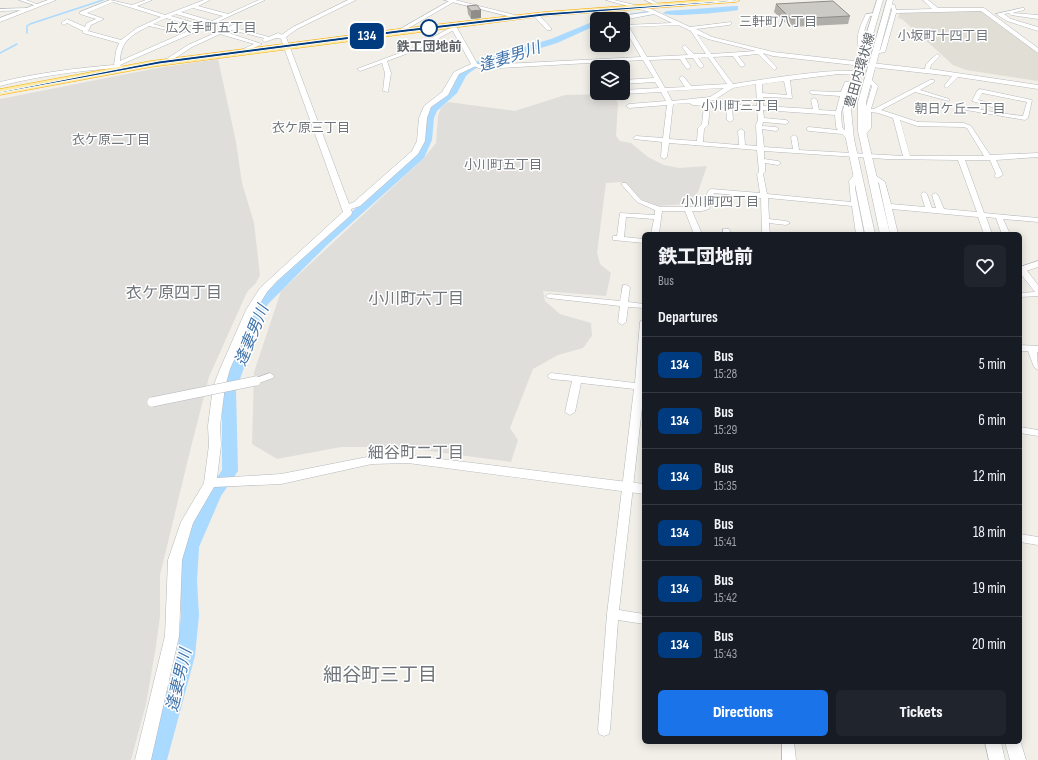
<!DOCTYPE html>
<html lang="en">
<head>
<meta charset="utf-8">
<style>
  body { margin:0; font-family:"Sofia Sans Condensed","Noto Sans JP",sans-serif; background:#20242c; color:#f1f3f6; height:100vh; display:flex; flex-direction:column; font-size:15px; white-space:nowrap }
  * { box-sizing:border-box; margin:0 }
  p { font-size:13px; color:#9ea1a6 }
  .icon { flex:none; width:22px; height:22px; fill:none; stroke:currentColor; stroke-width:2; stroke-linecap:round; stroke-linejoin:round }
  .map { position:relative; flex:1; overflow:hidden }
  .side { position:absolute; left:642px; top:232px; width:380px; height:512px; display:flex; flex-direction:column; background:#171b24; border-radius:6px; box-shadow:0 2px 10px #0003 }
  .side>* { flex:none }
  .badge { padding:0 8px; border-radius:6px; font-size:14px; line-height:26px }
  .fabs { position:absolute; left:590px; top:12px; display:grid; gap:8px }
  .fabs a { display:grid; place-items:center; width:40px; height:40px; border-radius:6px; background:#171b24; box-shadow:0 2px 10px #0003; font-size:20px }
  .map>.badge { position:absolute; translate:-50% -50%; box-shadow:0 0 0 2px #fff }
  h2 { padding:0 16px; font-size:15px; line-height:36px }
  .round { display:grid; place-items:center; flex:none; width:42px; height:42px; border-radius:6px; background:#20242c }
  .summary { display:flex; align-items:center; justify-content:space-between; height:68px; padding:0 16px }
  h1 { font-size:19px; font-weight:800; line-height:30px }
  .button { display:flex; gap:8px; margin-top:auto; padding:8px 16px }
  .button a { flex:1; height:46px; border-radius:6px; background:#1a73e8; color:#fff; font-size:16px; font-weight:800; line-height:46px; text-align:center }
  .button a+a { background:#20242c; color:#f1f3f6 }
  ul { padding:0; list-style:none }
  li { display:flex; align-items:center; gap:12px; height:56px; padding:0 16px; border-top:1px solid #363941 }
  li div { flex:1 }
  li b { display:block; font-size:15px }
  li em { font-style:normal }
  li .badge { min-width:44px; font-weight:700; text-align:center }
  .map>svg:first-child { display:block }
  .industrial { fill:#e0deda }
  .education { fill:#e1ded6 }
  .lines { fill:none; stroke-linecap:round; stroke-linejoin:round }
  .stream { stroke:#aadaff; stroke-width:1.5 }
  .river { fill:#aadaff; fill-rule:evenodd }
  .minor-casing { stroke:#b5b8bc; stroke-width:1 }
  .tertiary-casing { stroke:#b5b8bc; stroke-width:1 }
  .trunk-casing { stroke:#f9ab00; stroke-width:1 }
  .minor { fill:#fff; fill-rule:evenodd }
  .tertiary { fill:#fff; fill-rule:evenodd }
  .trunk { fill:#feeaa1; fill-rule:evenodd }
  .minor-bridge-casing { stroke:#b5b8bc; stroke-width:10; stroke-linecap:butt }
  .minor-bridge { stroke:#fff; stroke-width:9 }
  .wall { fill:#afaea9 }
  .shaded-wall { fill:#8f8d8a }
  .building { fill:#cccac5; stroke:#8f8d8a }
  .line { fill:#003b80; stroke:#fff }
  .stop-dot { fill:#fff; stroke:#003b80; stroke-width:2 }
  .labels { text-anchor:middle; stroke-width:3; stroke-linejoin:round; paint-order:stroke }
  .far-neighbourhood-label { font-size:13px; fill:#70757a; stroke:#fff }
  .far-stop-label { font-size:13px; font-weight:bold; fill:#5f6368; stroke:#fff }
  .far-street-label { font-size:13px; fill:#5f6368; stroke:#fff }
  .water-label { font-size:16px; font-style:italic; fill:#4174aa; stroke:#fff }
  .neighbourhood-label { font-size:16px; fill:#70757a; stroke:#fff }
  .near-neighbourhood-label { font-size:19px; fill:#70757a; stroke:#fff }
</style>
</head>
<body>
<div class="map">
<svg width="1038" height="760" viewBox="0 0 1038 760">
  <rect width="100%" height="100%" fill="#f1efe8"/>
  <!-- industrial -->
  <g class="industrial">
    <polygon points="218,59 236,142 242,183 254,223 260,275 256,283 247,292 209,377 191,447 160,575 160,616 156,646 146,704 131,760 0,760 0,99 157,68"/>
    <polygon points="606,94 615,97 618,104 616,136 620,141 631,143 648,157 664,165 679,168 707,166 698,192 687,204 657,206 636,197 622,182 606,183 597,253 600,264 611,273 606,296 543,291 545,301 560,314 591,323 592,336 583,348 558,355 533,369 510,428 518,440 511,462 399,447 341,447 277,459 252,444 254,372 281,291 423,159 436,143 438,116 441,108 448,102 515,111 565,95"/>
  </g>
  <!-- education -->
  <polygon class="education" points="979,9 1038,52 1038,81 966,70 953,65 902,19 898,18 900,12"/>
  <g class="lines">
    <!-- stream -->
    <g class="stream">
      <polyline points="27,33 27,26 30,24 103,0"/>
      <polyline points="0,53 17,44"/>
    </g>
    <!-- river -->
    <g class="river">
      <path d="M 735,6 L 738,6 L 738,10 C 727,12 669,18 663,13 L 667,11 Z"/>
      <polygon points="649,11 652,11 652,15 623,19 602,19 606,17"/>
      <polygon points="597,20 597,25 557,43 478,67 469,73 466,76 457,93 437,111 434,118 432,140 424,158 327,245 268,304 262,315 236,391 238,471 221,496 199,547 197,581 199,615 195,656 167,760 147,760 177,656 181,615 179,581 183,547 206,494 222,470 222,391 250,315 259,299 319,241 416,154 422,140 425,118 427,111 434,103 450,90 460,72 472,63 551,39"/>
    </g>
    <defs>
      <g id="minor">
        <polygon points="19,0 26,0 39,5 37,6"/>
        <path d="M 110,0 L 132,5 L 146,0 L 152,0 L 137,6 L 165,15 L 204,0 L 210,0 L 198,6 L 228,14 L 259,0 L 265,0 L 206,27 L 220,31 L 239,22 L 241,23 L 241,25 L 235,28 L 269,37 L 278,33 L 287,37 L 284,39 L 276,38 L 265,42 L 262,40 L 264,38 L 231,30 L 225,32 L 262,44 L 241,54 L 239,53 L 239,51 L 254,44 L 220,34 L 192,47 L 169,62 L 165,62 L 165,60 L 188,45 L 215,33 L 202,29 L 120,65 L 124,69 L 123,70 L 119,70 L 116,68 C 77,71 38,76 0,86 L 0,82 C 38,73 76,68 114,65 L 116,51 L 119,43 L 83,33 L 83,31 L 67,23 L 64,25 L 61,23 L 67,19 L 85,27 L 87,23 L 96,19 L 80,14 L 80,12 ZM 113,2 L 161,17 L 137,28 L 121,40 L 88,31 L 91,25 L 104,19 L 87,13 ZM 193,8 L 223,16 L 212,21 L 181,12 ZM 176,14 L 207,23 L 201,25 L 171,16 ZM 166,18 L 197,27 L 120,61 C 121,40 132,35 149,26 L 167,30 L 167,28 L 153,24 Z"/>
        <polygon points="451,0 457,0 400,33 395,32"/>
        <path d="M 606,0 L 614,0 L 651,9 L 690,27 L 731,22 L 732,23 L 729,25 L 696,29 L 712,37 L 773,52 L 925,69 L 926,64 L 937,54 L 940,56 L 931,65 L 930,69 L 1038,85 L 1038,89 L 958,77 L 947,88 L 944,86 L 952,76 L 773,56 L 763,53 L 777,68 L 774,70 L 758,54 L 738,56 L 745,65 L 742,67 L 740,66 L 733,56 L 713,57 L 733,84 C 753,81 848,65 861,73 L 858,75 L 839,74 L 790,80 L 792,98 L 763,97 L 763,106 L 813,109 L 811,100 L 814,98 L 817,100 L 819,110 L 836,111 L 840,96 L 812,94 L 809,92 L 810,91 L 841,92 L 845,82 L 857,81 L 857,83 L 849,84 L 841,113 L 842,127 L 852,138 L 852,140 L 848,140 L 842,134 L 809,131 L 806,129 L 809,127 L 838,130 L 836,127 L 835,115 L 763,110 L 764,118 L 786,120 L 789,122 L 786,124 L 763,122 L 762,126 L 776,127 L 779,129 L 776,131 L 762,129 L 764,147 L 793,149 L 791,137 L 794,135 L 797,137 L 799,150 L 903,156 L 893,118 L 878,113 L 871,112 L 871,128 L 865,135 L 860,134 L 865,128 L 865,110 L 872,86 L 866,80 L 871,79 L 878,86 L 871,109 L 874,109 L 930,80 L 934,80 L 934,82 L 920,90 L 949,99 L 949,101 L 915,92 L 881,110 L 918,122 L 964,123 L 971,126 L 990,155 L 1038,153 L 1038,157 L 996,160 L 1003,175 L 997,178 L 994,176 L 996,174 L 990,160 L 965,160 L 984,213 L 1038,218 L 1038,222 L 1003,219 L 1010,234 L 1002,234 L 996,218 L 986,217 L 992,234 L 984,234 L 978,217 L 892,209 L 898,234 L 890,234 L 879,183 L 871,177 L 871,175 L 875,175 L 885,182 L 891,204 L 925,207 L 921,194 L 924,192 L 927,194 L 932,208 L 936,208 L 932,195 L 935,193 L 938,195 L 944,209 L 977,212 L 958,160 L 887,159 L 764,151 L 764,159 L 778,161 L 781,163 L 778,165 L 765,163 L 765,172 L 763,174 L 767,194 L 851,202 L 849,181 L 855,174 L 859,174 L 860,175 L 855,181 L 855,188 L 864,234 L 856,234 L 852,206 L 768,198 L 769,219 L 786,221 L 790,223 L 786,225 L 769,223 L 770,234 L 762,234 L 761,198 L 714,193 L 709,209 L 702,211 L 692,211 L 702,234 L 694,234 L 685,211 L 662,211 L 659,234 L 651,234 L 654,219 L 626,217 L 624,237 L 644,239 L 644,243 L 613,240 L 613,236 L 617,236 L 620,213 L 655,215 L 655,210 L 637,202 L 622,185 L 622,183 L 626,183 L 641,200 L 660,207 L 701,207 L 703,206 L 708,191 L 711,189 L 760,193 L 757,174 L 759,172 L 757,150 L 669,143 L 667,157 L 664,159 L 661,157 L 662,142 L 634,139 L 633,138 L 636,136 L 663,138 L 667,105 L 629,108 L 626,106 L 629,104 L 666,101 L 661,92 L 623,94 L 621,93 L 623,93 L 623,90 L 659,88 L 655,82 L 623,84 L 623,80 L 654,78 L 643,60 L 481,69 L 472,65 L 475,63 L 481,65 L 641,57 L 623,26 L 624,25 L 672,23 L 654,14 L 623,20 L 618,19 L 618,17 L 620,16 L 650,12 ZM 678,25 L 691,31 L 706,54 L 694,54 L 685,45 L 682,47 L 688,55 L 647,57 L 629,27 ZM 697,34 L 708,39 L 756,51 L 711,54 ZM 708,57 L 727,84 L 691,86 L 684,77 L 682,76 L 679,78 L 685,87 L 665,88 L 649,60 L 680,59 L 686,68 L 688,69 L 691,67 L 685,58 L 693,58 L 699,67 L 701,68 L 704,66 L 698,58 ZM 784,81 L 787,95 L 762,93 L 762,84 ZM 756,84 L 757,106 L 701,102 L 714,100 L 733,88 ZM 724,88 L 710,97 L 672,101 L 667,91 ZM 689,103 L 693,105 L 704,106 L 702,124 L 698,128 L 697,141 L 669,139 L 673,104 ZM 710,106 L 726,107 L 727,120 L 730,122 L 733,120 L 732,107 L 757,109 L 758,120 L 756,125 L 757,146 L 745,145 L 744,131 L 741,129 L 738,131 L 739,145 L 703,142 L 704,129 L 708,125 ZM 900,120 L 917,126 L 963,127 L 967,128 L 984,156 L 910,156 Z"/>
        <polygon points="645,0 651,0 663,6 659,7"/>
        <polygon points="923,0 928,0 938,8 984,8 1038,48 1038,53 981,11 896,13 885,52 874,54 874,52 880,51 892,10 891,7 887,4 887,3 895,5 896,10 932,9"/>
        <polygon points="27,8 29,8 29,10 0,11 0,9"/>
        <polygon points="1022,8 1024,8 1024,10 1012,13 1038,15 1038,19 1011,15 1009,13 1004,14 1011,19 1038,27 1038,31 1007,21 996,14"/>
        <path d="M 877,13 L 877,15 L 870,16 C 865,27 859,41 867,52 L 862,53 C 853,41 860,26 866,14 Z"/>
        <polygon points="534,14 538,14 551,28 551,30 547,30 534,16"/>
        <polygon points="455,27 457,28 457,30 452,31 417,50 387,61 391,73 388,92 383,91 385,73 382,63 360,71 357,69 413,48 448,29"/>
        <path d="M 980,89 L 1032,100 L 1028,118 L 1025,120 L 966,110 L 965,109 L 968,107 L 993,112 L 995,108 L 972,101 L 977,91 ZM 982,93 L 1027,102 L 1023,116 L 999,113 L 1001,107 L 1000,106 L 978,100 Z"/>
        <polygon points="723,229 729,229 731,234 723,234"/>
        <polygon points="1020,268 1025,268 1038,285 1038,296 1020,297 1020,293 1035,292 1020,273"/>
        <polygon points="623,285 626,285 630,287 628,302 644,304 644,308 628,307 626,322 622,325 618,322 620,306 549,298 545,296 549,294 620,301"/>
        <polygon points="644,319 644,390 619,610 644,614 644,624 618,620 610,730 609,734 604,736 599,734 598,730 607,614 634,389 581,383 575,412 570,415 565,412 572,381 551,379 547,376 551,373 635,383 640,322"/>
        <polygon points="1020,345 1038,346 1038,352 1037,352 1038,370 1034,367 1028,351 1020,351"/>
        <polygon points="270,373 274,376 273,378 256,384 251,381 253,379"/>
        <polygon points="1020,427 1038,430 1038,436 1020,433"/>
        <polygon points="1020,534 1038,537 1038,545 1020,542"/>
        <polygon points="782,742 794,742 796,760 782,760"/>
      </g>
      <g id="tertiary">
        <polygon points="48,0 56,0 0,22 0,18"/>
        <polygon points="348,0 356,0 297,29 286,37 349,204 354,202 412,151 417,141 419,118 424,106 442,92 454,72 471,64 450,26 451,25 456,26 478,65 459,74 448,95 431,107 427,118 425,141 418,154 360,206 351,209 352,213 351,215 277,281 267,292 256,310 230,369 225,387 220,426 221,445 217,478 281,474 372,456 408,455 644,484 644,494 408,463 372,464 281,484 214,487 193,523 182,560 179,636 151,760 135,760 165,636 168,560 181,522 204,483 209,445 208,426 213,387 220,369 246,310 260,288 343,212 280,36 293,27"/>
        <polygon points="444,0 455,0 523,17 520,19"/>
        <polygon points="877,0 883,0 851,110 854,139 875,234 865,234 846,139 843,110"/>
        <polygon points="887,0 893,0 866,102 866,131 890,234 880,234 858,131 858,102"/>
        <polygon points="1038,261 1038,267 1020,273 1020,267"/>
        <polygon points="1020,740 1026,760 1010,760 1005,742 1020,742"/>
        <polygon points="985,742 1001,742 1005,760 989,760"/>
      </g>
      <polygon id="trunk" points="703,0 740,0 736,2 544,16 398,35 151,67 0,95 0,89 151,61 398,29 544,12"/>
    </defs>
    <!-- minor casing -->
    <use href="#minor" class="minor-casing"/>
    <!-- tertiary casing -->
    <use href="#tertiary" class="tertiary-casing"/>
    <!-- trunk casing -->
    <use href="#trunk" class="trunk-casing"/>
    <!-- minor -->
    <use href="#minor" class="minor"/>
    <!-- tertiary -->
    <use href="#tertiary" class="tertiary"/>
    <!-- trunk -->
    <use href="#trunk" class="trunk"/>
    <defs>
      <polyline id="minor-bridge" points="152,402 256,381"/>
    </defs>
    <!-- minor-bridge casing -->
    <use href="#minor-bridge" class="minor-bridge-casing"/>
    <!-- minor-bridge -->
    <use href="#minor-bridge" class="minor-bridge"/>
  </g>
  <!-- wall -->
  <g class="wall">
    <polygon points="776,4 850,16 848,24 790,27 774,12"/>
    <polygon points="467,6 481,10 481,18 471,19 468,14"/>
  </g>
  <!-- shaded-wall -->
  <polygon class="shaded-wall" points="481,10 481,18 471,19 471,11"/>
  <!-- building -->
  <g class="building">
    <polygon points="833,1 850,16 791,19 776,4"/>
    <polygon points="477,5 481,10 471,11 467,6"/>
  </g>
  <!-- line -->
  <polygon class="line" points="736,1 544,16 398,33 159,64 0,93 0,92 159,61 398,30 544,13 738,0"/>
  <!-- markers -->
  <circle class="stop-dot" cx="429" cy="28" r="8"/>
  <g class="labels">
    <!-- far-neighbourhood labels -->
    <g class="far-neighbourhood-label">
      <text x="778" y="26">三軒町八丁目</text>
      <text x="211" y="32">広久手町五丁目</text>
      <text x="943" y="40">小坂町十四丁目</text>
      <text x="740" y="110">小川町三丁目</text>
      <text x="960" y="113">朝日ケ丘一丁目</text>
      <text x="311" y="132">衣ケ原三丁目</text>
      <text x="111" y="144">衣ケ原二丁目</text>
      <text x="503" y="169">小川町五丁目</text>
      <text x="720" y="206">小川町四丁目</text>
    </g>
    <!-- far-stop labels -->
    <g class="far-stop-label">
      <text x="429" y="51">鉄工団地前</text>
    </g>
    <!-- far-street labels -->
    <g class="far-street-label">
      <text transform="translate(859 70) rotate(-74)" y="5">豊田内環状線</text>
    </g>
    <!-- water labels -->
    <g class="water-label">
      <text transform="translate(509 56) rotate(-18)" y="6">逢妻男川</text>
      <text transform="translate(251 335) rotate(-68)" y="6">逢妻男川</text>
      <text transform="translate(178 680) rotate(-77)" y="6">逢妻男川</text>
    </g>
    <!-- neighbourhood labels -->
    <g class="neighbourhood-label">
      <text x="174" y="298">衣ケ原四丁目</text>
      <text x="416" y="304">小川町六丁目</text>
      <text x="416" y="458">細谷町二丁目</text>
    </g>
    <!-- near-neighbourhood labels -->
    <g class="near-neighbourhood-label">
      <text x="380" y="681">細谷町三丁目</text>
    </g>
  </g>
</svg>
<div class="fabs">
<a><svg class="icon" aria-label="locate" viewBox="0 0 24 24"><circle cx="12" cy="12" r="6"/><path d="M12 2v4M12 18v4M2 12h4M18 12h4"/></svg></a>
<a><svg class="icon" aria-label="layers" viewBox="0 0 24 24"><path d="M12 4l9 5-9 5-9-5zM3 14l9 5 9-5"/></svg></a>
</div>
<b class="badge" style="left:367px;top:36px;background:#003b80;color:#fff">134</b>
<section class="side">
<div class="summary"><div><h1>鉄工団地前</h1><p>Bus</p></div><a class="round"><svg class="icon" aria-label="heart" viewBox="0 0 24 24"><path d="M12 20l-8-8c-3-5 5-10 8-4 3-6 11-1 8 4z"/></svg></a></div>
<h2>Departures</h2>
<ul>
<li><span class="badge" style="background:#003b80;color:#fff">134</span><div><b>Bus</b><p>15:28</p></div><em>5 min</em></li>
<li><span class="badge" style="background:#003b80;color:#fff">134</span><div><b>Bus</b><p>15:29</p></div><em>6 min</em></li>
<li><span class="badge" style="background:#003b80;color:#fff">134</span><div><b>Bus</b><p>15:35</p></div><em>12 min</em></li>
<li><span class="badge" style="background:#003b80;color:#fff">134</span><div><b>Bus</b><p>15:41</p></div><em>18 min</em></li>
<li><span class="badge" style="background:#003b80;color:#fff">134</span><div><b>Bus</b><p>15:42</p></div><em>19 min</em></li>
<li><span class="badge" style="background:#003b80;color:#fff">134</span><div><b>Bus</b><p>15:43</p></div><em>20 min</em></li>
</ul>
<div class="button"><a>Directions</a><a>Tickets</a></div>
</section>
</div>
</body>
</html>
